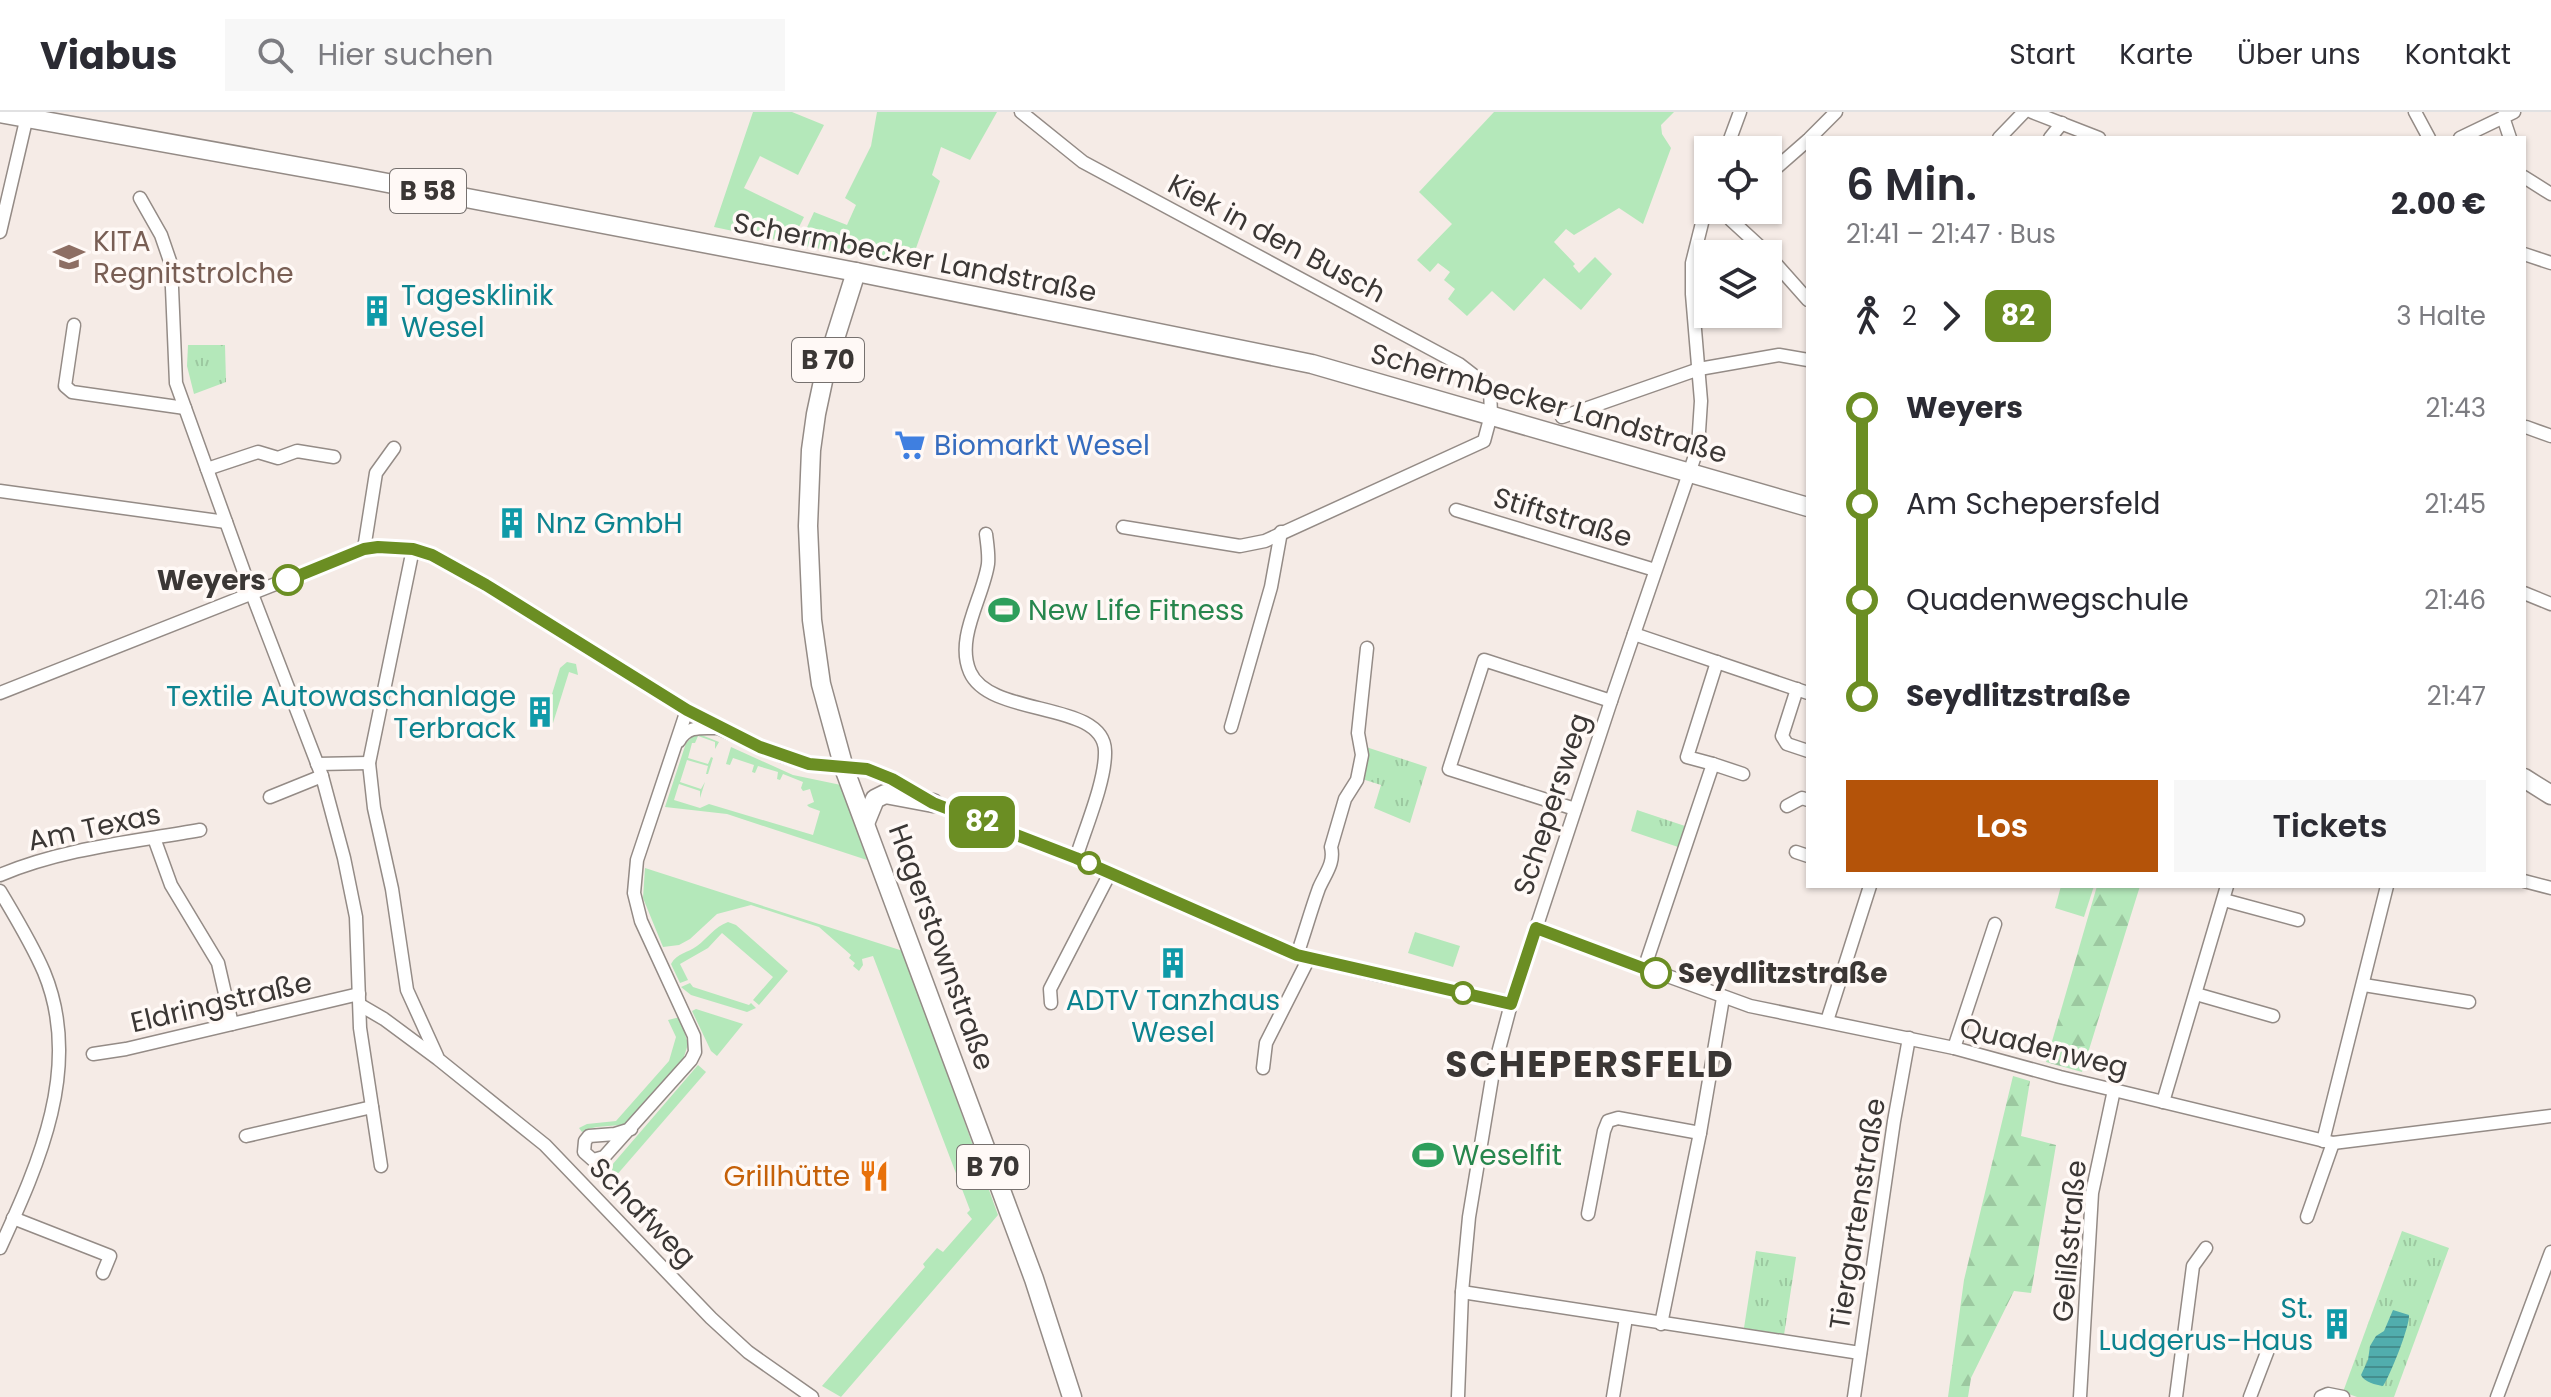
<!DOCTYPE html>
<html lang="de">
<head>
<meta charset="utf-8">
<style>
  body { margin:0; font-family:Poppins,sans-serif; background:#f7f7f7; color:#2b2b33; height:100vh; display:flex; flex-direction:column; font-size:30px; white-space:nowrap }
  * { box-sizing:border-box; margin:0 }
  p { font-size:26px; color:#7c7c81 }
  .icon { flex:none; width:44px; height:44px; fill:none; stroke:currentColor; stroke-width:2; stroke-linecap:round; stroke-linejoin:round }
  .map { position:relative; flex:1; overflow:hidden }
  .sheet { position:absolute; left:1806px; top:24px; width:720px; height:752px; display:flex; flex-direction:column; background:#fff; border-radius:0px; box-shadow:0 2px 6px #0004 }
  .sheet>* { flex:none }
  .badge { padding:0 16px; border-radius:12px; font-size:28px; line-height:52px }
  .fabs { position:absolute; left:1694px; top:24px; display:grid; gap:16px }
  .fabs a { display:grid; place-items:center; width:88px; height:88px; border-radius:0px; background:#fff; box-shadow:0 2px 6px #0004; font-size:40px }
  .map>.badge { position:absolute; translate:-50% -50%; box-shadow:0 0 0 4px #fff }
  .legs { display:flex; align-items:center; gap:12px; height:88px; padding:0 40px; font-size:26px }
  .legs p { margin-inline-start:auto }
  .overview { display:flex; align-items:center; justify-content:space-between; height:136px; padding:0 40px }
  h1 { font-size:44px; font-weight:600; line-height:60px }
  .action { display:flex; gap:16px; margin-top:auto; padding:16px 40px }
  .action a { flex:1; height:92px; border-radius:0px; background:#b45309; color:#fff; font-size:32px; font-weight:600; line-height:92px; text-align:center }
  .action a+a { background:#f7f7f7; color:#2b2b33 }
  ul { padding:0 40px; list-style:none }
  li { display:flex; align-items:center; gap:28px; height:96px; font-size:30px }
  li i { display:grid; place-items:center; width:12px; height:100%; margin:0 10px; background:currentColor }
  li i::after { content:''; width:20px; height:20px; margin:-10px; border:6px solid; border-radius:50%; background:#fff }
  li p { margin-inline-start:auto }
  li:first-child i { background:linear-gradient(#0000 50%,currentColor 0) }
  li:last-child i { background:linear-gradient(currentColor 50%,#0000 0) }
  header { display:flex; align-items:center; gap:48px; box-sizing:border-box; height:112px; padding:0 40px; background:#fff; border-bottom:2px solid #e1e1e2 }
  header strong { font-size:38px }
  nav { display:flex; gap:44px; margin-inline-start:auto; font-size:28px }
  .search { width:560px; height:72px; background:#f7f7f7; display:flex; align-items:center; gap:20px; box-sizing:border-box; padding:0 28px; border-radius:0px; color:#7c7c81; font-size:30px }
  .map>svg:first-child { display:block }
  .grass { fill:#b4e8ba }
  .forest { fill:url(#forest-firs) }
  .park { fill:url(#park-tufts) }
  .water { fill:url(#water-rules) }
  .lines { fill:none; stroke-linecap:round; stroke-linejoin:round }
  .street-casing { stroke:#948b86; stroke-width:15 }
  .primary-casing { stroke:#948b86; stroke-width:21 }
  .street { stroke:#fff; stroke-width:12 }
  .primary { stroke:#fff; stroke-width:18 }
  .line-1-casing { stroke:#fff; stroke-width:18 }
  .line-1 { stroke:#6b8e23; stroke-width:12 }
  .stop-1-dot { fill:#fff; stroke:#6b8e23; stroke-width:4 }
  .labels { text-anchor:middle; stroke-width:7; stroke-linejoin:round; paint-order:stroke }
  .shield { fill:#fff9f6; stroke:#76716f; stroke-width:2 }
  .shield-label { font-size:26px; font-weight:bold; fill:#3b3735 }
  .street-label { font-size:28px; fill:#3b3735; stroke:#fff9f6 }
  .education-label { font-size:28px; fill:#785e54; stroke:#fff9f6; text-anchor:start }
  .culture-label { font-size:28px; fill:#0d838f; stroke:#fff9f6; text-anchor:start }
  .shop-label { font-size:28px; fill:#366cbe; stroke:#fff9f6; text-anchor:start }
  .stop-label { font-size:28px; font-weight:bold; fill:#3b3735; stroke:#fff9f6; text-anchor:end }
  .leisure-label { font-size:28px; fill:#27864d; stroke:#fff9f6; text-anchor:start }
  .food-label { font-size:28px; fill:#c56008; stroke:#fff9f6; text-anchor:end }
  .district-label { font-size:36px; font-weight:bold; letter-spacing:2px; fill:#3b3735; stroke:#fff9f6 }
</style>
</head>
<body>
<header>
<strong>Viabus</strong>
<div class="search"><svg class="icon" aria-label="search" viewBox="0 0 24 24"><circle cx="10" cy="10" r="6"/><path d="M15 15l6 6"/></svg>Hier suchen</div>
<nav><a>Start</a><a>Karte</a><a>Über uns</a><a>Kontakt</a></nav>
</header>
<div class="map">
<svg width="2551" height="1285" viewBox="0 0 2551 1285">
  <defs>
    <pattern id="forest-firs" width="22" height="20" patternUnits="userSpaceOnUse" patternTransform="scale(2)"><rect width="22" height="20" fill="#b4e8ba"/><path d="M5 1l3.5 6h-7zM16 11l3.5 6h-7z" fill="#9cc8a0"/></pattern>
    <pattern id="park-tufts" width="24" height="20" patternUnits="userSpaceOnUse" patternTransform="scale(2)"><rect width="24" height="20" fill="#b4e8ba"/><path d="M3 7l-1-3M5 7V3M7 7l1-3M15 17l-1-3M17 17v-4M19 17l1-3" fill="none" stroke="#9cc8a0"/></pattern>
    <pattern id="water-rules" width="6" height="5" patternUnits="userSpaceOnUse" patternTransform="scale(2)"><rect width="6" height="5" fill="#51adad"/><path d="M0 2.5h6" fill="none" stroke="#448e8e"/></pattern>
  </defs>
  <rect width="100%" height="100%" fill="#f5ebe6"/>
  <!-- grass -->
  <g class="grass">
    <polygon points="753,0 792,0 824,13 798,63 760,44 744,76 804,105 791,131 714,115"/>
    <polygon points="877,0 997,0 970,48 941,35 932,63 940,69 910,153 799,133 814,100 847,113 856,93 845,86 871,34"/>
    <polygon points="1494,0 1674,0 1661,13 1662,22 1671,36 1643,112 1619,96 1574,123 1566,117 1554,130 1575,152 1573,154 1579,161 1595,145 1612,162 1581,198 1544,166 1514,199 1492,179 1467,204 1448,187 1455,177 1444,168 1450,160 1438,151 1430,160 1417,148 1452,112 1419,80"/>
    <polygon points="567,550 576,552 578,563 569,560 553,611 544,608 560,556"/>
    <polygon points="699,622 719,630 715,637 715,630 698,624 695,631 692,631 688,646 708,652 711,645 713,646 708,662 706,662 708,654 687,648 680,670 701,677 705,670 700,686 700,679 679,672 674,688 700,696 709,692 813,723 820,699 809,695 807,693 814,690 810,677 803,679 801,676 803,670 783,662 780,668 777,667 778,660 758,654 755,661 752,660 754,653 733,646 730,653 726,652 731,635 793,663 841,673 867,748 727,702 665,695 686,631 692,625"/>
    <polygon points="645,756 903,839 998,1103 841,1285 822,1274 925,1155 923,1152 937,1136 943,1140 972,1107 967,1101 970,1098 873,844 862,847 863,853 859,859 853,854 855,851 849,846 851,843 819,815 751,793 717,802 690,827 679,833 663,835 643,786"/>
    <polygon points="2061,774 2094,774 2084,805 2055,796"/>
    <path d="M 728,810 L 736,813 L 788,859 L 759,893 L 753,888 L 773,865 L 722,821 L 708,836 L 680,852 L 688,868 L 680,871 L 671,852 C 677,841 688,841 697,834 C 708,826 714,815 728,810 Z"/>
    <polygon points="1415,820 1460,834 1453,855 1408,841"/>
    <polygon points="690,871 693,875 749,893 751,891 756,896 747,900 691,883 681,875"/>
    <polygon points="696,897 743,912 717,944 711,939 692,899"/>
    <path d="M 680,905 L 688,932 L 683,948 L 629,1010 C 614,1017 597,1011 582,1020 L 579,1016 L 587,1012 L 616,1009 L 669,949 L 676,925 L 668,908 Z"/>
    <polygon points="698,953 706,960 615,1065 612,1063 612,1053"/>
  </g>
  <!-- forest -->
  <g class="forest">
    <polygon points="2097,774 2140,774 2082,960 2046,950"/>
    <polygon points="2013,964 2030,969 2021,1024 2056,1033 2031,1181 2014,1179 1971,1266 1968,1285 1948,1285 1964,1168"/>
  </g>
  <!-- park -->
  <g class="park">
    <polygon points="188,233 225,233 226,270 194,282 187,254"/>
    <polygon points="1366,635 1427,655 1410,711 1374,696 1381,673 1362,667"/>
    <polygon points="1637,698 1688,715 1681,736 1631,719"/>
    <polygon points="2402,1119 2449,1136 2394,1285 2357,1285 2343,1280"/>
    <polygon points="1756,1139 1796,1145 1784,1223 1744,1216"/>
  </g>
  <!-- water -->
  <path class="water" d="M 2393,1198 L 2409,1203 C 2410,1214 2390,1264 2383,1274 C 2376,1273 2364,1270 2361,1263 L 2368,1248 L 2370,1234 L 2376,1224 L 2384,1219 Z"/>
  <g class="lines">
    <defs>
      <g id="street">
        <polyline points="1021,0 1083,50 1459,252 1490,276 1491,303 1484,329 1265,429 1240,434 1123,415"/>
        <polyline points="2032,0 2099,26"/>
        <polyline points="2415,0 2429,26"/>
        <polyline points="2503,5 2510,26"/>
        <polyline points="1810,26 1836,0"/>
        <polyline points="1999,26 2024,0"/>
        <polyline points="2050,26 2062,11"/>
        <polyline points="2460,26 2514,0"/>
        <polyline points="1726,38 1740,0"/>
        <polyline points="1768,63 1808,28"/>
        <polyline points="2524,65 2551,82"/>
        <polyline points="140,86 161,123 171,152 176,271 252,482 322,664 344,746 356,805 360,916 381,1054"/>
        <polyline points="1729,98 1731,108 1768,142"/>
        <polyline points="0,120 28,0"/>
        <polyline points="2524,142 2551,151"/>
        <polyline points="1768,143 1808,188"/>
        <polyline points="74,213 65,274 72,280 185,296"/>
        <polyline points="1562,305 1699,257 1779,243 1808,248"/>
        <polyline points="2526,315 2551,324"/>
        <polyline points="207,357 258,340 278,346 297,339 334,345"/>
        <polyline points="0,379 226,410"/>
        <polyline points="1456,398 1655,458"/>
        <path d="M 986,422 C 987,431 989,442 988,452 C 983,486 955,526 970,560 C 990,606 1104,588 1105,639 C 1106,668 1085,717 1076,746"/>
        <polyline points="364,437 376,361 394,336"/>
        <polyline points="413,437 369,651 374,696 392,777 407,878 437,944"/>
        <polyline points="2524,481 2551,492"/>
        <polyline points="1634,522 1808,581"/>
        <polyline points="1797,577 1782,624 1787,632 1808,639"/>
        <path d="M 0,581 L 364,437 C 391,432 419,437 445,449 L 687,598 L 718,616 L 782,644 L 809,652 L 867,657 L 892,667 L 933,691 L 1076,746 L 1297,843 L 1378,863 L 1511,892"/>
        <polyline points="1231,615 1271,475 1281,420"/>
        <path d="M 679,629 C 687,614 700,616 715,616"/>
        <polyline points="317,652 369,651"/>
        <polyline points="1713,652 1743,662"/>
        <polyline points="270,685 322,664"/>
        <polyline points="1787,694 1802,686 1808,688"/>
        <polyline points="1575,697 1449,657 1484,548 1611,589"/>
        <polyline points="154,726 171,773 218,851 232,912"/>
        <polyline points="1796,740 1808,744"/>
        <path d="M 0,763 C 64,736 133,730 200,718"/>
        <polyline points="2524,769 2551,776"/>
        <path d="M 0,779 C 16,806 32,832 44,860 C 83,954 39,1051 0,1136"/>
        <polyline points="2224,788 2298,808"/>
        <polyline points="1536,816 1750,894 1954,936 2060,965 2333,1031 2551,1004"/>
        <path d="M 1297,843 C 1305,820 1311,798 1319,776 C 1325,762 1335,751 1331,735 L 1345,687 L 1357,668 L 1362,643 L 1358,621 L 1367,536"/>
        <polyline points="1644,857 1713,652 1687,645 1717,550"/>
        <polyline points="2364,873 2469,890"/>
        <polyline points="2196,882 2273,904"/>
        <polyline points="1051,891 1050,877 1110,761"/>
        <polyline points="360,893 384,907 438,947 545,1033 711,1206 748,1240 812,1285"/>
        <polyline points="1827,909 1870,774"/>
        <polyline points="1954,936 1995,812"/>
        <polyline points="93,942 126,937 359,882"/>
        <polyline points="1263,956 1266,931 1309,846"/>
        <polyline points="2163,990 2227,774"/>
        <polyline points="631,1017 615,1022 589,1024 585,1029 584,1040 593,1048 604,1045 691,948 695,940 694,924 641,809 634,781 637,748 687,598"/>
        <polyline points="246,1024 372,995"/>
        <polyline points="2323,1029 2387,774"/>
        <polyline points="1588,1102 1604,1019 1608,1009 1618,1006 1700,1021"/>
        <polyline points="2307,1105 2333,1031"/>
        <polyline points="13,1106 110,1144 103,1161"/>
        <polyline points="1462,1180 1860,1241"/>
        <polyline points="1661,1212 1700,1021 1723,886"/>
        <polyline points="1458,1285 1462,1180 1469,1105 1493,960 1511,892 1611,589 1698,335 1701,289 1692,182 1692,151 1708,87"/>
        <polyline points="1613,1285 1626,1206"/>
        <polyline points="1854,1285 1894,1009 1909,926"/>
        <polyline points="2080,1285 2092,1081 2114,978"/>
        <polyline points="2176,1285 2193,1154 2206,1136"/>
        <polyline points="2250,1285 2271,1230"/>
        <polyline points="2321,1285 2328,1282 2343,1285"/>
        <polyline points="2497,1285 2551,1140"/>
      </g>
      <g id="primary">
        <polyline points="0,1 356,65 856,160 1312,252 1808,395"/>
        <polyline points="856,160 826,255 816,302 811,338 808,414 812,508 821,572 844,656 1034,1167 1072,1285"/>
        <polyline points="2524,666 2551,683"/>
        <polyline points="866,709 875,687 885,682 933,691"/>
      </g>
    </defs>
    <!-- street casing -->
    <use href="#street" class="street-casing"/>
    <!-- primary casing -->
    <use href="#primary" class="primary-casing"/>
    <!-- street -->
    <use href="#street" class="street"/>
    <!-- primary -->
    <use href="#primary" class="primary"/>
  </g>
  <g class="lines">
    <defs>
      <polyline id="line-1" points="288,468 364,437 378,435 413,437 432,443 486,473 687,598 760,635 809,652 867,657 892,667 933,691 1076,746 1297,843 1511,892 1536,816 1656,861"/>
    </defs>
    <!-- line-1 casing -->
    <use href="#line-1" class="line-1-casing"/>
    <!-- line-1 -->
    <use href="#line-1" class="line-1"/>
  </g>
  <!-- icons -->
  <defs>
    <symbol id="school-bare" viewBox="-9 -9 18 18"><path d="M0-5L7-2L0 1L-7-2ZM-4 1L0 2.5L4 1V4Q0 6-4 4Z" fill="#8d6e63" stroke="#fff9f6" stroke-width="2.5" paint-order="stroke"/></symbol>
    <symbol id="building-bare" viewBox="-9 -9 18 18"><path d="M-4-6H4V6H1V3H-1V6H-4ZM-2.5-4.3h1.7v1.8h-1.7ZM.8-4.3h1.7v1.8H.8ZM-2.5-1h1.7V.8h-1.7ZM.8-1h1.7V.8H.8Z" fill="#0f9aa8" stroke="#fff9f6" stroke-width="2.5" paint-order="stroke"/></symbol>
    <symbol id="supermarket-bare" viewBox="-9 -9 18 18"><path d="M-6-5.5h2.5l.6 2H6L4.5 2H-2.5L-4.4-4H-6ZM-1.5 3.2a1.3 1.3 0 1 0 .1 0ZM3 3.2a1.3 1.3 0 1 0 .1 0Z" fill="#3f7fe0" stroke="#fff9f6" stroke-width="2.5" paint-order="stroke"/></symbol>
    <symbol id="stadium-bare" viewBox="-9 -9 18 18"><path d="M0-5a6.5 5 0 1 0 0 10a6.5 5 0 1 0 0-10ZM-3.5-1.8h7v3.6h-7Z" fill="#2e9e5b" stroke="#fff9f6" stroke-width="2.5" paint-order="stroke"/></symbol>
    <symbol id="restaurant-bare" viewBox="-9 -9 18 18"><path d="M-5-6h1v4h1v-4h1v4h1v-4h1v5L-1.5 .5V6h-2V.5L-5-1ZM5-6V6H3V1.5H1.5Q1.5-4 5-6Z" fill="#e8710a" stroke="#fff9f6" stroke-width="2.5" paint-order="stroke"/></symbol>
  </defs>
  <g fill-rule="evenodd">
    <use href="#school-bare" x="47" y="123" width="44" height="44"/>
    <use href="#building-bare" x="355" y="177" width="44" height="44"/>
    <use href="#supermarket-bare" x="888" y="311" width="44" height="44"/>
    <use href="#building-bare" x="490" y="389" width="44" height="44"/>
    <use href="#stadium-bare" x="982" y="476" width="44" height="44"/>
    <use href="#building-bare" x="518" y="578" width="44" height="44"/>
    <use href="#building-bare" x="1151" y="829" width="44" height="44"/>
    <use href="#stadium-bare" x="1406" y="1021" width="44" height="44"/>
    <use href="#restaurant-bare" x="852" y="1042" width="44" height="44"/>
    <use href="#building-bare" x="2315" y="1190" width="44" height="44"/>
  </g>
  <!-- markers -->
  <g class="stop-1-dot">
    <circle cx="288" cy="468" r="14"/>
    <circle cx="1089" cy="751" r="10"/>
    <circle cx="1656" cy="861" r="14"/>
    <circle cx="1463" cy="881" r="10"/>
  </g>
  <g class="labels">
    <!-- shield labels -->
    <g class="shield">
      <rect x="390" y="57" width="76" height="44" rx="6"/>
      <rect x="792" y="226" width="72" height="44" rx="6"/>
      <rect x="957" y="1033" width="72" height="44" rx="6"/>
    </g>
    <g class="shield-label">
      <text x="428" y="88">B 58</text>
      <text x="828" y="257">B 70</text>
      <text x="993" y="1064">B 70</text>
    </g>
    <!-- street labels -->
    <g class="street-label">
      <text transform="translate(1277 126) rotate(28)" y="10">Kiek in den Busch</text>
      <text transform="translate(915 145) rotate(11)" y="10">Schermbecker Landstraße</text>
      <text transform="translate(1549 291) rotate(16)" y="10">Schermbecker Landstraße</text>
      <text transform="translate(1563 405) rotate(17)" y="10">Stiftstraße</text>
      <text transform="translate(1551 692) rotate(-72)" y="10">Schepersweg</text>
      <text transform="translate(94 715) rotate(-12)" y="10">Am Texas</text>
      <text transform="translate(942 835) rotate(70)" y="10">Hagerstownstraße</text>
      <text transform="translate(221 890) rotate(-13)" y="10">Eldringstraße</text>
      <text transform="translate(2044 935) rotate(14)" y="10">Quadenweg</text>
      <text transform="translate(643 1100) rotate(46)" y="10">Schafweg</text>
      <text transform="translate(1857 1102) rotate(-81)" y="10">Tiergartenstraße</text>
      <text transform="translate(2069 1129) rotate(-85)" y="10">Gelißstraße</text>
    </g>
    <!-- education labels -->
    <g class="education-label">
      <text x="93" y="139">KITA<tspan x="93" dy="32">Regnitstrolche</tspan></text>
    </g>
    <!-- culture labels -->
    <g class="culture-label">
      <text x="401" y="193">Tagesklinik<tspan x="401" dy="32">Wesel</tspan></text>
      <text x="536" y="421">Nnz GmbH</text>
      <text x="516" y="594" text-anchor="end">Textile Autowaschanlage<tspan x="516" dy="32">Terbrack</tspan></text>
      <text x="1173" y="898" text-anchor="middle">ADTV Tanzhaus<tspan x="1173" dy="32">Wesel</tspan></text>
      <text x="2313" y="1206" text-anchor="end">St.<tspan x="2313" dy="32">Ludgerus-Haus</tspan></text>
    </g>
    <!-- shop labels -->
    <g class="shop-label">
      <text x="934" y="343">Biomarkt Wesel</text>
    </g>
    <!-- stop labels -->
    <g class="stop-label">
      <text x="266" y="478">Weyers</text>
      <text x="1678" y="871" text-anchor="start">Seydlitzstraße</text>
    </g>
    <!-- leisure labels -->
    <g class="leisure-label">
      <text x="1028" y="508">New Life Fitness</text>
      <text x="1452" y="1053">Weselfit</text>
    </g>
    <!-- food labels -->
    <g class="food-label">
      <text x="850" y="1074">Grillhütte</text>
    </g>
    <!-- district labels -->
    <g class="district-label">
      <text x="1590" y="965">SCHEPERSFELD</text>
    </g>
  </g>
</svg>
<div class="fabs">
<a><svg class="icon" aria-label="locate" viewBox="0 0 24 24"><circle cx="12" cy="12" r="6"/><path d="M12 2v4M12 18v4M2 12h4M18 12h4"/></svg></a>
<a><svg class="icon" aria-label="layers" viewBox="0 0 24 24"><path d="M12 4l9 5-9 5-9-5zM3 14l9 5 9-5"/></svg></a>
</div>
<b class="badge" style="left:982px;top:710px;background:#6b8e23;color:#fff">82</b>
<section class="sheet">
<div class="overview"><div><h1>6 Min.</h1><p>21:41 – 21:47 · Bus</p></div><b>2.00 €</b></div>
<div class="legs"><svg class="icon" aria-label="walk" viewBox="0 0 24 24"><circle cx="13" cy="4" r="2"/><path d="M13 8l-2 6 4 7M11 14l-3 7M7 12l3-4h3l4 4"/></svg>2<svg class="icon" aria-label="forward" viewBox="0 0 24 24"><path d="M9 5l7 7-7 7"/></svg><b class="badge" style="background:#6b8e23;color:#fff">82</b><p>3 Halte</p></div>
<ul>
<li><i style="color:#6b8e23"></i><b>Weyers</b><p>21:43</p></li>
<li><i style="color:#6b8e23"></i><span>Am Schepersfeld</span><p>21:45</p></li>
<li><i style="color:#6b8e23"></i><span>Quadenwegschule</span><p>21:46</p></li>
<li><i style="color:#6b8e23"></i><b>Seydlitzstraße</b><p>21:47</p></li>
</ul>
<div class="action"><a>Los</a><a>Tickets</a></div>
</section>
</div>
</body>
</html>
